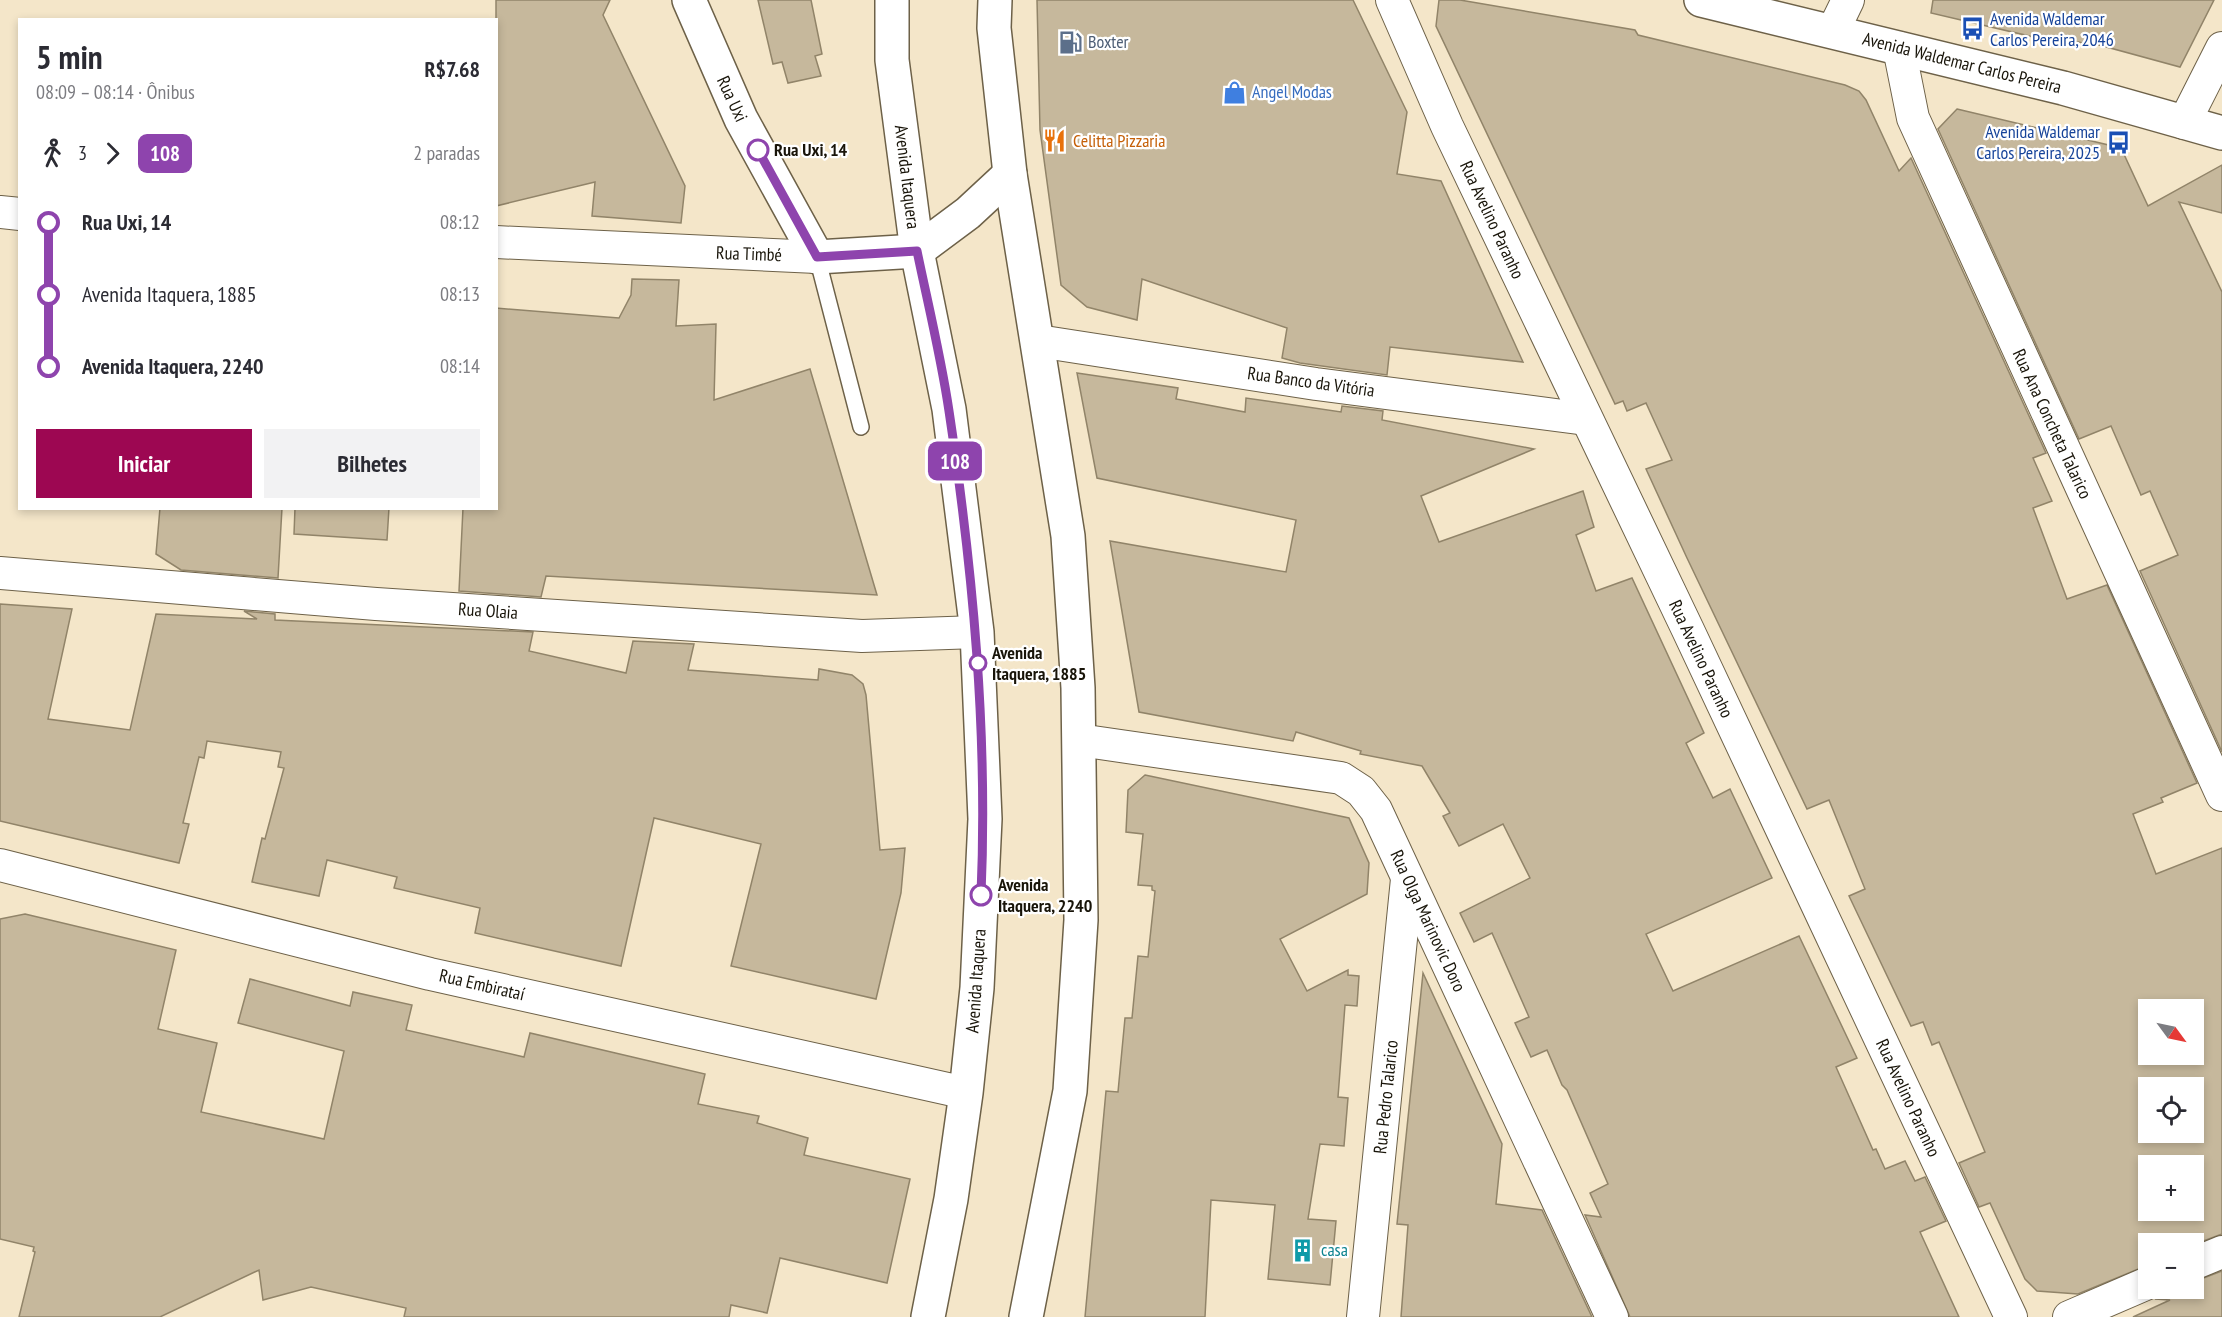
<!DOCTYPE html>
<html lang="pt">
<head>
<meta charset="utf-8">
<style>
  body { margin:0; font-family:"PT Sans Narrow",sans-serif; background:#f2f2f3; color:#2b2b33; height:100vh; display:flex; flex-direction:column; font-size:22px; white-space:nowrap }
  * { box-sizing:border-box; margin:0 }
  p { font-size:20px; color:#7c7c81 }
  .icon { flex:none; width:33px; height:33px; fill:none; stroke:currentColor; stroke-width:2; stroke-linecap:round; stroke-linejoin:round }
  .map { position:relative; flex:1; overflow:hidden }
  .panel { position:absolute; left:18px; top:18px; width:480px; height:492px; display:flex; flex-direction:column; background:#fff; border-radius:0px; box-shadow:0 3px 9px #0003 }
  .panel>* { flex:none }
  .badge { padding:0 12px; border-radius:9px; font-size:21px; line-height:39px }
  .needle { width:39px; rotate:123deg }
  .tools { position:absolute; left:2138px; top:999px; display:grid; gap:12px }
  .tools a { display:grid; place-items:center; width:66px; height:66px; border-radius:0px; background:#fff; box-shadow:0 3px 9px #0003; font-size:30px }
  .map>.badge { position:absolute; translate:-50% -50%; box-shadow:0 0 0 3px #fff }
  .legs { display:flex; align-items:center; gap:9px; height:66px; padding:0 18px; font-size:20px }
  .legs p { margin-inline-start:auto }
  .head { display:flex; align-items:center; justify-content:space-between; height:102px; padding:0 18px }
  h1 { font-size:33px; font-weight:700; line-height:45px }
  .action { display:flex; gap:12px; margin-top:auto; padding:12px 18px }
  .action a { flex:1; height:69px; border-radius:0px; background:#9d0752; color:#fff; font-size:24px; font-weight:700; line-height:69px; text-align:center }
  .action a+a { background:#f2f2f3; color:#2b2b33 }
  ul { padding:0 18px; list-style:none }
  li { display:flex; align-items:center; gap:21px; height:72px; font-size:22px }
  li i { display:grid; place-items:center; width:9px; height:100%; margin:0 8px; background:currentColor }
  li i::after { content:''; width:15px; height:15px; margin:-8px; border:4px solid; border-radius:50%; background:#fff }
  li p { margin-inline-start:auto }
  li:first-child i { background:linear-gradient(#0000 50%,currentColor 0) }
  li:last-child i { background:linear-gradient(currentColor 50%,#0000 0) }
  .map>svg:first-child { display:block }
  .building { fill:#c6b89c; stroke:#918469; stroke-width:1.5; fill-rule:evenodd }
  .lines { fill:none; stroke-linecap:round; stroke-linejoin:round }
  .service-casing { stroke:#6d6148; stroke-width:18 }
  .minor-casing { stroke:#6d6148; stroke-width:34 }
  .tertiary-casing { stroke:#6d6148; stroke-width:36 }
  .primary-casing { stroke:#6d6148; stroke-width:36 }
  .service { stroke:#fff; stroke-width:15 }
  .minor { stroke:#fff; stroke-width:32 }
  .tertiary { stroke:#fff; stroke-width:33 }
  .primary { stroke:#fff; stroke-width:33 }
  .line-1-casing { stroke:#fff; stroke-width:14 }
  .line-1 { stroke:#8e44ad; stroke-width:9 }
  .stop-1-dot { fill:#fff; stroke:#8e44ad; stroke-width:3 }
  .labels { text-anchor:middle; stroke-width:4.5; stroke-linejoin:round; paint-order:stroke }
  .transit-label { font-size:18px; fill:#164399; stroke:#fff; text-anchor:start }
  .service-label { font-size:18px; fill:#4e5e75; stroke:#fff; text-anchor:start }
  .street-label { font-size:18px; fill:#181409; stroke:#fff }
  .shop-label { font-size:18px; fill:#366cbe; stroke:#fff; text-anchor:start }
  .food-label { font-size:18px; fill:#c56008; stroke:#fff; text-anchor:start }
  .stop-label { font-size:18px; font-weight:bold; fill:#181409; stroke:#fff; text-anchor:start }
  .culture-label { font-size:18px; fill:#0d838f; stroke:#fff; text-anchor:start }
</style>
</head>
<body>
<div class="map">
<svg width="2222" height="1317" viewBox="0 0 2222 1317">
  <rect width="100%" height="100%" fill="#f4e6c9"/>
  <!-- building -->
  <g class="building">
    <polygon points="496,0 610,0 603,15 685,186 681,223 592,216 595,182 496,206"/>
    <polygon points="758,0 811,0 822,54 815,56 821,76 788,83 782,62 773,64"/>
    <polygon points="1037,0 1353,0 1407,112 1397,174 1441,181 1523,362 1390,347 1387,375 1300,363 1282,358 1287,328 1142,279 1137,320 1087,307 1061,285 1040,130"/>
    <path d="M 1439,0 L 1460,0 L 1635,30 L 1638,35 L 1845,85 L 1859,91 L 1866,100 L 1899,171 L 1911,158 L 2046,453 L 2033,458 L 2052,501 L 2033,508 L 2067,599 L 2107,585 L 2197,783 L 2161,798 L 2163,802 L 2133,814 L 2156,874 L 2222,848 L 2222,1234 L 2193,1245 L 2148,1244 L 2148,1265 L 2078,1294 L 2037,1291 L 2025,1279 L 1990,1203 L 1979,1207 L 1959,1163 L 1985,1152 L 1939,1042 L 1932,1045 L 1923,1022 L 1911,1026 L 1849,896 L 1865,889 L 1829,800 L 1807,809 L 1687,558 L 1646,469 L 1672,460 L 1646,403 L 1627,411 L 1623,401 L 1615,404 L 1436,26 ZM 2148,1010 L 2193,1010 L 2193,1054 L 2148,1054 ZM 2148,1088 L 2193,1088 L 2193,1132 L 2148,1132 ZM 2148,1166 L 2193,1166 L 2193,1210 L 2148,1210 Z"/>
    <polygon points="1933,0 2214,0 2180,67 2088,42 2087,44 2062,38 2059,43 1931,13"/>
    <polygon points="1957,109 2121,148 2148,206 2222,165 2222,213 2179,202 2222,292 2222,752 2140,571 2178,555 2150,491 2141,495 2111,426 2079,439 1938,129"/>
    <polygon points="632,279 679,280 676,326 716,324 714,400 810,369 877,595 546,576 541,597 459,591 463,508 496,508 496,308 619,318 631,295"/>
    <polygon points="1077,373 1178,388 1176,399 1245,412 1246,398 1341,412 1342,406 1383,411 1382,420 1534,449 1421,496 1439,542 1583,491 1594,527 1576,535 1596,591 1632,578 1704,733 1686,743 1713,798 1730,789 1772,878 1646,934 1673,991 1799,936 1857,1058 1836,1067 1873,1150 1876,1149 1885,1169 1905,1161 1915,1181 1925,1177 1946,1221 1920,1232 1959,1317 1630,1317 1585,1215 1601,1217 1590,1193 1608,1184 1567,1090 1562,1085 1547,1050 1531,1057 1515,1023 1529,1017 1492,933 1474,942 1460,913 1530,878 1503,824 1459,846 1443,816 1450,813 1422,766 1360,754 1361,751 1296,732 1293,741 1139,712 1110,541 1286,572 1296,520 1097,478"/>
    <polygon points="160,508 282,508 278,578 181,570 156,554"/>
    <polygon points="295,508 389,508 387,540 294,534"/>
    <polygon points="0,604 72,609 48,719 130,730 156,614 257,619 244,611 275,614 275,620 533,632 529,651 626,673 633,641 694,644 688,670 818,680 819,669 852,675 863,684 866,695 880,850 905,848 901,893 876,999 731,966 761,844 654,818 621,966 475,933 480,908 394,888 397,877 327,860 319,896 252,882 262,838 265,839 284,768 278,767 281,752 207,741 204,758 199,757 183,823 189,824 179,863 0,821"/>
    <polygon points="1145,775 1349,818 1369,863 1367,894 1280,939 1307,991 1348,970 1348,975 1359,976 1357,1006 1345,1005 1338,1097 1348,1098 1344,1146 1320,1144 1308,1219 1336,1221 1330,1285 1268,1279 1275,1205 1211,1200 1205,1317 1085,1317 1106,1091 1118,1092 1125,1018 1132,1018 1138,956 1148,957 1155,891 1152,890 1152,886 1138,885 1143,834 1126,832 1128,790"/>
    <polygon points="25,914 176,950 158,1029 217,1043 201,1112 324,1139 344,1051 238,1023 250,979 350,1006 353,992 412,1005 406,1030 524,1057 530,1033 705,1074 698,1104 759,1116 757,1123 808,1138 804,1155 910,1179 887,1283 780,1258 767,1313 731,1305 729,1317 404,1317 406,1308 311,1287 263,1300 259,1270 160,1317 19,1317 35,1252 33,1251 34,1247 0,1239 0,919"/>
    <polygon points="1423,973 1502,1144 1496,1204 1542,1210 1592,1317 1401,1317 1408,1225 1397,1224"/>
    <polygon points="2222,1271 2222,1317 2133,1317 2170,1300 2156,1299 2165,1288 2193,1288 2193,1282"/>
  </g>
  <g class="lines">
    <defs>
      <polyline id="service" points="817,257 861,427"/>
      <g id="minor">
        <polyline points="1392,0 1447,126 1688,630 2011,1317"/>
        <polyline points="1833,31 1848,0"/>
        <polyline points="1899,48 1913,118 2222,795"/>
        <polyline points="2184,123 2222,48"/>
        <polyline points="0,212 20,214"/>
        <polyline points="496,242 817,257"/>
        <polyline points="1038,341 1316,384 1586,419"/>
        <polyline points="0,573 376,604 862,636 977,632"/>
        <polyline points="1079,740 1341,778 1361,791 1376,810 1612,1317"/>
        <polyline points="0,865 430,974 966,1093"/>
        <polyline points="2193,1264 2222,1252"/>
        <polyline points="1363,1317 1407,879"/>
        <polyline points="2069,1317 2148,1283"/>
      </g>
      <g id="tertiary">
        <polyline points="689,0 741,119 817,257 917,251 968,213 1010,174"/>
        <polyline points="1701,0 2063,88 2222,133"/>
      </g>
      <g id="primary">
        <polyline points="892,0 892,60 917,251 949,409 977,632 985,819 977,988 966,1093 951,1199 928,1317"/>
        <polyline points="995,0 994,28 1010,174 1068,536 1078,688 1081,920 1070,1091 1026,1317"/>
      </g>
    </defs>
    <!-- service casing -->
    <use href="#service" class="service-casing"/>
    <!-- minor casing -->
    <use href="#minor" class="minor-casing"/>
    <!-- tertiary casing -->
    <use href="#tertiary" class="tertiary-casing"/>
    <!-- primary casing -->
    <use href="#primary" class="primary-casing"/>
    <!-- service -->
    <use href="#service" class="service"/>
    <!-- minor -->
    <use href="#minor" class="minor"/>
    <!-- tertiary -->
    <use href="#tertiary" class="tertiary"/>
    <!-- primary -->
    <use href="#primary" class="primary"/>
  </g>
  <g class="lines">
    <defs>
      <path id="line-1" d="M 758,150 L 817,257 L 917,251 C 928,304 941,357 949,411 C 973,571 988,733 981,895"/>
    </defs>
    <!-- line-1 casing -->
    <use href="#line-1" class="line-1-casing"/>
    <!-- line-1 -->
    <use href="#line-1" class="line-1"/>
  </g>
  <!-- icons -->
  <defs>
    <symbol id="bus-bare" viewBox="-9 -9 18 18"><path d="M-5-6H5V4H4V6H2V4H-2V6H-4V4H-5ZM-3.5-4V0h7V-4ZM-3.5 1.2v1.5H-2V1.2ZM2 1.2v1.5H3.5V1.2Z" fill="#1a4fb4" stroke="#fff" stroke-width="2.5" paint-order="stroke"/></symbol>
    <symbol id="fuel-bare" viewBox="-9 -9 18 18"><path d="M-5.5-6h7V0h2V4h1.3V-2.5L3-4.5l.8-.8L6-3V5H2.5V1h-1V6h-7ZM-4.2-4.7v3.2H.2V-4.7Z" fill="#5c6f8a" stroke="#fff" stroke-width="2.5" paint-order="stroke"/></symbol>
    <symbol id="shop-bare" viewBox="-9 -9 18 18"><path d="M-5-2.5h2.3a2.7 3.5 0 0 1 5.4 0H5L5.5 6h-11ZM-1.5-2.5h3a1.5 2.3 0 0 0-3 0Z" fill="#3f7fe0" stroke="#fff" stroke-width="2.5" paint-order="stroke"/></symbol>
    <symbol id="restaurant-bare" viewBox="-9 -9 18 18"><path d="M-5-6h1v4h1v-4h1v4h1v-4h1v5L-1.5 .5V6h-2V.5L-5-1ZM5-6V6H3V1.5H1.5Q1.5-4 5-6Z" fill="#e8710a" stroke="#fff" stroke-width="2.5" paint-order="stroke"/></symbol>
    <symbol id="building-bare" viewBox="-9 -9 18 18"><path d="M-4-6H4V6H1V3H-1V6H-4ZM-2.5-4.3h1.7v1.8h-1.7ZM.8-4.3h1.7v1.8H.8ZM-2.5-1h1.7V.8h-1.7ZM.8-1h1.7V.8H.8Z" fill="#0f9aa8" stroke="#fff" stroke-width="2.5" paint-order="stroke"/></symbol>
  </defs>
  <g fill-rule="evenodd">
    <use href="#bus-bare" x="1956" y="12" width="33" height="33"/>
    <use href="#fuel-bare" x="1054" y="26" width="33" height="33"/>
    <use href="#shop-bare" x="1218" y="76" width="33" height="33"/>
    <use href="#restaurant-bare" x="1038" y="124" width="33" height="33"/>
    <use href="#bus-bare" x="2102" y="126" width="33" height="33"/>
    <use href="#building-bare" x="1286" y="1234" width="33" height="33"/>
  </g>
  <!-- markers -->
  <g class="stop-1-dot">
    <circle cx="758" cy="150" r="10"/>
    <circle cx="978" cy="663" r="8"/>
    <circle cx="981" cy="895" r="10"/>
  </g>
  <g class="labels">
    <!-- transit labels -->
    <g class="transit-label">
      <text x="1990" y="25">Avenida Waldemar<tspan x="1990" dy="21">Carlos Pereira, 2046</tspan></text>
      <text x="2100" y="138" text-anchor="end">Avenida Waldemar<tspan x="2100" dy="21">Carlos Pereira, 2025</tspan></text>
    </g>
    <!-- service labels -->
    <g class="service-label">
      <text x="1088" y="48">Boxter</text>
    </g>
    <!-- street labels -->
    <g class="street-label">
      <text transform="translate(1962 63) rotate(14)" y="6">Avenida Waldemar Carlos Pereira</text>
      <text transform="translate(732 99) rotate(65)" y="6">Rua Uxi</text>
      <text transform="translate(907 177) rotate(83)" y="6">Avenida Itaquera</text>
      <text transform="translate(1492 220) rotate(65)" y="6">Rua Avelino Paranho</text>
      <text transform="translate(749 254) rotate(2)" y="6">Rua Timbé</text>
      <text transform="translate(1311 382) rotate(8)" y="6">Rua Banco da Vitória</text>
      <text transform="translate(2052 424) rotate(65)" y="6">Rua Ana Concheta Talarico</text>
      <text transform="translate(488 611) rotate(4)" y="6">Rua Olaia</text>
      <text transform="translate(1701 659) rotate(65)" y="6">Rua Avelino Paranho</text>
      <text transform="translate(1428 921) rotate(65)" y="6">Rua Olga Marinovic Doro</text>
      <text transform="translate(976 981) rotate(-86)" y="6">Avenida Itaquera</text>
      <text transform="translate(482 985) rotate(13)" y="6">Rua Embirataí</text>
      <text transform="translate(1386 1097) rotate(-84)" y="6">Rua Pedro Talarico</text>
      <text transform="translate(1908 1098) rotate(65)" y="6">Rua Avelino Paranho</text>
    </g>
    <!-- shop labels -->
    <g class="shop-label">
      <text x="1252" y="98">Angel Modas</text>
    </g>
    <!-- food labels -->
    <g class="food-label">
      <text x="1073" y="147">Celitta Pizzaria</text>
    </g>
    <!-- stop labels -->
    <g class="stop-label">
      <text x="774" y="156">Rua Uxi, 14</text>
      <text x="992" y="659">Avenida<tspan x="992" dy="21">Itaquera, 1885</tspan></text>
      <text x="998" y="891">Avenida<tspan x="998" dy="21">Itaquera, 2240</tspan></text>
    </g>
    <!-- culture labels -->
    <g class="culture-label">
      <text x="1321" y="1256">casa</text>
    </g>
  </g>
</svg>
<div class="tools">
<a><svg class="needle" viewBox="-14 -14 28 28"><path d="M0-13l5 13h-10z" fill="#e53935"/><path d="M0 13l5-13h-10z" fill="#7c7c81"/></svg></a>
<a><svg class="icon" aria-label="locate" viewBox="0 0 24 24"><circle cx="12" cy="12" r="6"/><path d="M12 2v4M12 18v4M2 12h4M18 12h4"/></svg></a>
<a>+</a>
<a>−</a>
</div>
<b class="badge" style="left:955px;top:461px;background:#8e44ad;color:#fff">108</b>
<section class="panel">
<div class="head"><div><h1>5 min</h1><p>08:09 – 08:14 · Ônibus</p></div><b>R$7.68</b></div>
<div class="legs"><svg class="icon" aria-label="walk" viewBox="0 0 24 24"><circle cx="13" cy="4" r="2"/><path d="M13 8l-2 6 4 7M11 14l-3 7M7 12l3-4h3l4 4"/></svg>3<svg class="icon" aria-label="forward" viewBox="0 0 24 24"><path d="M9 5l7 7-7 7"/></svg><b class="badge" style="background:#8e44ad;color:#fff">108</b><p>2 paradas</p></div>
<ul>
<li><i style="color:#8e44ad"></i><b>Rua Uxi, 14</b><p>08:12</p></li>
<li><i style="color:#8e44ad"></i><span>Avenida Itaquera, 1885</span><p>08:13</p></li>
<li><i style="color:#8e44ad"></i><b>Avenida Itaquera, 2240</b><p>08:14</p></li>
</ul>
<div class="action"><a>Iniciar</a><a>Bilhetes</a></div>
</section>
</div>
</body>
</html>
